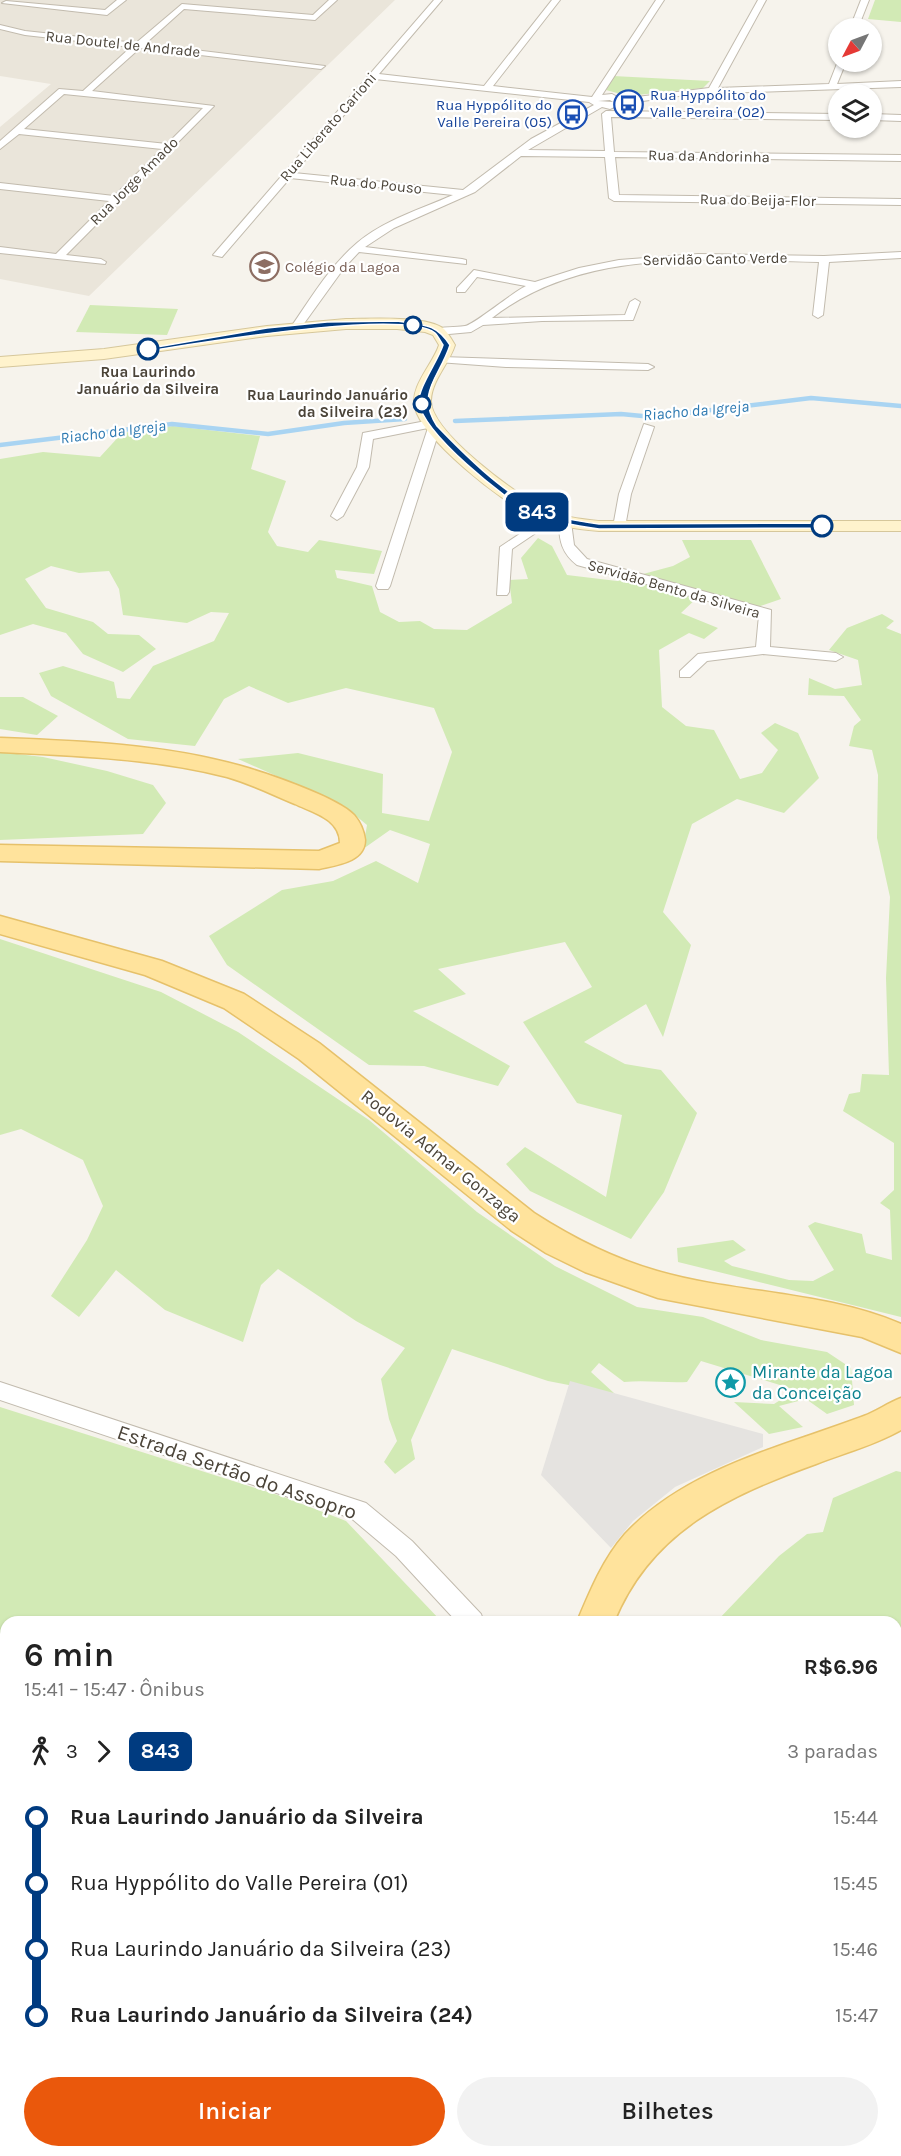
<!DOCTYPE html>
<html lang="pt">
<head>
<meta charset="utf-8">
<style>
  body { margin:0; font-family:Karla,sans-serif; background:#f2f2f2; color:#222; height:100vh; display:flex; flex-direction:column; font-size:22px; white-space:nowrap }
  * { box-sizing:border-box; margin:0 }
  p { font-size:20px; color:#767676 }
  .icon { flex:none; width:33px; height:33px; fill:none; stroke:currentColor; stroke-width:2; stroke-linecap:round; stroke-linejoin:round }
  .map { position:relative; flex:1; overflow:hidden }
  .details { position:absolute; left:0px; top:1616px; width:902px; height:542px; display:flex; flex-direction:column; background:#fff; border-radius:18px 18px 0 0; box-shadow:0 2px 4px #0004 }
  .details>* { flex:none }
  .badge { padding:0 12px; border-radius:9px; font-size:21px; line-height:39px }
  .needle { width:39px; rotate:229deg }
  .buttons { position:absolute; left:828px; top:18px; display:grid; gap:12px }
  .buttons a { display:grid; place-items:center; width:54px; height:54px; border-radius:50%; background:#fff; box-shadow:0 2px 4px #0004; font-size:30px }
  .map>.badge { position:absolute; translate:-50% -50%; box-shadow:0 0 0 3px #fff }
  .legs { display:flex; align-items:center; gap:9px; height:66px; padding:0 24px; font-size:20px }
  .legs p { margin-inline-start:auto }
  .summary { display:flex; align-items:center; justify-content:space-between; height:102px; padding:0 24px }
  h1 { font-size:33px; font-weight:600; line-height:45px }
  .primary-button { display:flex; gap:12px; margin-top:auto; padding:12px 24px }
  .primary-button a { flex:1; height:69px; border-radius:36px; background:#ea580c; color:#fff; font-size:24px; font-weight:600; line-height:69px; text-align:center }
  .primary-button a+a { background:#f2f2f2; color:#222 }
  ul { padding:0 24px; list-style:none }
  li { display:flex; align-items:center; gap:21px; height:66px; font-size:22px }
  li i { display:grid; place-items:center; width:9px; height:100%; margin:0 8px; background:currentColor }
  li i::after { content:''; width:15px; height:15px; margin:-8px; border:4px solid; border-radius:50%; background:#fff }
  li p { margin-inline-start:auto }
  li:first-child i { background:linear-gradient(#0000 50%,currentColor 0) }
  li:last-child i { background:linear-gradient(currentColor 50%,#0000 0) }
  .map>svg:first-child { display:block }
  .residential { fill:#eae5da }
  .green { fill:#d2eab5 }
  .parking { fill:#e5e3e0 }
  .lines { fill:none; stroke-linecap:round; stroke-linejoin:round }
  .stream { stroke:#a9d4f2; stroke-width:4.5 }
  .street-casing { stroke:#c2bbae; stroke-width:2 }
  .secondary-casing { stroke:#d6c79b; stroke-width:2 }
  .primary-casing { stroke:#e6c16a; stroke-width:3 }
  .street { fill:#fff; fill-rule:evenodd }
  .secondary { fill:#fff3cd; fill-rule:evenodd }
  .primary { fill:#ffe39c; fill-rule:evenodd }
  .line-1 { fill:#003b80; stroke:#fff; stroke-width:1.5 }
  .stop-1-dot { fill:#fff; stroke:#003b80; stroke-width:3 }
  .labels { text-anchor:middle; stroke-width:4.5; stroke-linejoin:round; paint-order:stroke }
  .far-street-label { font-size:15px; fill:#4b4439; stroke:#fff }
  .far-transit-label { font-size:15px; fill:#164399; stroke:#fff; text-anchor:start }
  .far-education-label { font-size:15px; fill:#785e54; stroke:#fff; text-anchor:start }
  .far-stop-label { font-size:15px; font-weight:bold; fill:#4b4439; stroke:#fff }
  .far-water-label { font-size:16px; font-style:italic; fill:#2e7ab2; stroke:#fff }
  .street-label { font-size:18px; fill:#4b4439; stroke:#fff }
  .culture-label { font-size:18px; fill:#0d838f; stroke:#fff; text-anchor:start }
  .near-street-label { font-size:21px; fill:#4b4439; stroke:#fff }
</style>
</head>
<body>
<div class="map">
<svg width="901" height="2156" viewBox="0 0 901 2156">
  <rect width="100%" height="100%" fill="#f6f3ec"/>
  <!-- residential -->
  <polygon class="residential" points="0,0 395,0 89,296 0,279 0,127 51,84 0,76"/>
  <!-- green -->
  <g class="green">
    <polygon points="875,0 901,0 901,22 868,19"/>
    <polygon points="613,76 710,81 703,88 628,96 606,90"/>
    <polygon points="90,305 178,309 167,335 76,332"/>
    <polygon points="173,426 260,436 251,469 286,481 268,532 277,546 308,552 319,540 382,551 374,574 335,570 337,578 372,586 380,612 399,622 420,621 434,629 467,630 512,603 509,580 528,579 521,558 538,538 552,546 567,575 617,581 673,566 690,557 682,540 751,540 781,599 746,611 699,596 681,613 718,628 704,639 689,633 659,650 662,707 686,726 714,730 740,779 762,773 778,750 761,733 775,723 798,733 819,778 784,813 737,799 692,824 663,912 691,945 663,1037 646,1004 584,1042 625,1064 661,1070 697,1113 664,1192 631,1239 530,1191 506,1164 525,1147 606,1197 622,1115 577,1103 523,1022 592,987 565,942 438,969 466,994 413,1011 510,1066 498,1086 424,1066 369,1065 227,965 209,936 282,890 333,881 376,861 418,883 430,844 390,830 363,849 367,825 344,806 238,759 298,753 383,774 382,813 429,821 452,752 434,708 346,688 288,703 249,686 224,699 195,746 128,739 51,696 39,673 63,666 114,682 117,698 130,699 153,666 214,641 229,613 211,612 187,623 123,615 119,589 109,571 79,573 51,566 25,579 46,608 93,622 108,634 139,635 156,649 123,672 83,654 66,633 33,624 0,635 0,459 43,452 100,457 122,433"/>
    <polygon points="882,614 894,621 886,628 901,634 901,1317 678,1262 677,1248 733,1240 746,1250 724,1261 732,1266 789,1280 813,1281 834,1270 808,1226 815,1222 862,1234 866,1253 892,1260 890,1210 880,1203 894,1190 894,1143 843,1111 849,1094 860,1092 862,1074 889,1075 886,978 890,897 877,838 878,775 872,750 849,746 854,726 861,720 844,696 808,695 809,678 835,689 862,685 858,660 829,650 847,628"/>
    <polygon points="0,697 23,697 58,716 37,735 0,729"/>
    <polygon points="0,752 43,757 107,771 153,785 166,803 143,834 0,840"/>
    <path d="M 0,939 L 161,992 L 238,1032 L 369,1120 L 477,1212 L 555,1266 L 637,1307 L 703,1317 L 761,1340 L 827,1352 L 851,1368 L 854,1405 L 827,1414 L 806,1399 L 779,1406 L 803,1427 L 769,1434 L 734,1402 L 774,1404 L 796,1390 L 701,1361 L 687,1382 C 666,1383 645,1380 624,1382 L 599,1363 L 591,1372 L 615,1394 L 548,1381 L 452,1349 L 411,1440 L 415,1459 L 395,1474 L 384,1462 L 397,1441 L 389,1419 L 381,1379 L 405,1348 L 356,1321 L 278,1269 L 261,1285 L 243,1342 L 165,1310 L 116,1270 L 79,1317 L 51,1296 L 87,1240 L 103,1206 L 83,1160 L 21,1129 L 0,1135 Z"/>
    <polygon points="0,1407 284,1497 346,1521 441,1621 6,1622 6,2151 547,2151 549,2156 0,2156"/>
    <polygon points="896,1471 901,1472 901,1840 896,1838 896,1622 717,1621 779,1556 807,1534 823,1532 833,1498"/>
    <polygon points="901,2042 901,2156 629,2156 627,2151 896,2151 896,2044"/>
  </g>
  <!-- parking -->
  <polygon class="parking" points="570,1381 763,1434 763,1447 675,1487 633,1521 611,1548 541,1475"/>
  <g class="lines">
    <!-- stream -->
    <g class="stream">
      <polyline points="455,421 621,414 653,417 811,398 901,406"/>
      <polyline points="0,445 172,424 268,434 344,423 405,419"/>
    </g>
    <defs>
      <g id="street">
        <polygon points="117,0 126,0 107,15 2,3 6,1 105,10"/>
        <path d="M 329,0 L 337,0 L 315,20 L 184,9 L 145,44 L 325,66 L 321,69 L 140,48 L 92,91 L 214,106 L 66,255 L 101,259 L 106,262 L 105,264 L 0,253 L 0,247 L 56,254 L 109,201 L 0,189 L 0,183 L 114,196 L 162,149 L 19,134 L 0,149 L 0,141 L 59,89 L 83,91 L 131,47 L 25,35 L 0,29 L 0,25 L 25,31 L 136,43 L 182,4 L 313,15 ZM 64,94 L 203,108 L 167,144 L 24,129 Z"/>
        <path d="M 434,0 L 442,0 L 379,74 L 484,86 L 552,0 L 560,0 L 493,86 L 592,97 L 656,0 L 664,0 L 602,95 L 612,94 L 621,99 L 709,88 L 758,0 L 766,0 L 718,88 L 829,84 L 838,61 L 846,62 L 837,84 L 901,81 L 901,87 L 693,94 L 621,104 L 610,109 L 602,107 L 528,150 L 605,151 L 602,114 L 606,111 L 838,114 L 838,120 L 611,117 L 614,152 L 901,155 L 901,161 L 615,157 L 619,195 L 901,199 L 901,205 L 614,201 L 609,198 L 605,157 L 521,156 L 475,192 L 394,228 L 365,247 L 462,259 L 466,260 L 466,264 L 359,252 L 344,268 L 300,329 L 292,329 L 291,327 C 311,298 330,266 357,243 C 384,220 421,209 453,195 L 290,178 L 222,257 L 213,255 ZM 375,79 L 589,102 L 594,105 L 531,139 L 463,190 L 294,173 ZM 610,100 L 613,102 L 598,101 Z"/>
        <polygon points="861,0 869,0 858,28 850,28"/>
        <polygon points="872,114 901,115 901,121 872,120"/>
        <path d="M 901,252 L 901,258 L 829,262 L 823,315 L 818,318 L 813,315 L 819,262 C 709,260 583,247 492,318 L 625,315 L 630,302 L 635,299 L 640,302 L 633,320 L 542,321 L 483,325 L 471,332 L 438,335 L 433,332 C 441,325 455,328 465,326 C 475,324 510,294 526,286 L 477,277 L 465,292 L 457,292 L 457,288 L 474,270 L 535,282 L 579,268 L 619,260 L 698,254 L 824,256 Z"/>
        <polygon points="442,357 648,364 654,367 648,370 506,367 438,362 436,360"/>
        <polygon points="431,420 440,428 390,586 388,589 378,589 376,586 428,428 373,439 369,467 343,516 337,520 331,516 357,467 363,433"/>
        <polygon points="644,424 654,427 631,494 625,527 619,531 614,530 613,527 619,494"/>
        <polygon points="551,513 557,517 555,520 512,549 509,592 507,595 497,595 500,547"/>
        <path d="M 565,518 L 571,522 L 574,545 L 587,559 L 771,610 L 770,647 L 836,653 L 843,657 L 836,661 L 763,654 L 707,661 L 690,677 L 680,677 L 680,671 L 698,654 L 756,647 L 759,615 L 577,565 C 562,553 559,541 559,522 Z"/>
        <polygon points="0,1382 366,1503 412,1541 481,1614 484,1622 457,1622 396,1556 351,1518 0,1400"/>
      </g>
      <path id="secondary" d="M 346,319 C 368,319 427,315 444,329 C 448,333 452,340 455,345 C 449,364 432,380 431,400 C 429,431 518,496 545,509 C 562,517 581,519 599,521 L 901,521 L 901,531 L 599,531 C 576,529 553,526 532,516 C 502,502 423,440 415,408 C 409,387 433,364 439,345 L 433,335 L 425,332 L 397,329 L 346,329 L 267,336 L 104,359 L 0,367 L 0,357 L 104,349 L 267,326 Z"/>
      <g id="primary">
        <path d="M 0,738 C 80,741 163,744 241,766 C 266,773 337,797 354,815 C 360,822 364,831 365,840 C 365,862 336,865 319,869 L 0,861 L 0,845 L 319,851 L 340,843 C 340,819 314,813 295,804 C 273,795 251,784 227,777 C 154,758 75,756 0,752 Z"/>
        <path d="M 0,916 L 162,961 L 244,994 L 319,1043 L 534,1213 C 573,1238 612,1258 657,1271 C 737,1294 824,1291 901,1324 L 901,1353 L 862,1337 L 658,1298 L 585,1272 L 546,1253 L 512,1231 L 299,1059 L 224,1008 L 145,975 L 0,934 Z"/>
        <path d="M 901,1398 L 901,1430 C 875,1445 844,1453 816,1464 C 728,1496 651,1531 614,1622 L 577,1622 C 590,1591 603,1559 625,1534 C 687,1468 782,1447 864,1416 C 877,1411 888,1403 901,1398 Z"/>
        <polygon points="578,2151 622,2151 624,2156 580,2156"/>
      </g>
    </defs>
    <!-- street casing -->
    <use href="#street" class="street-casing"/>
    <!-- secondary casing -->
    <use href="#secondary" class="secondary-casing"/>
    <!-- primary casing -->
    <use href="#primary" class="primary-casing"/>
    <!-- street -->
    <use href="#street" class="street"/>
    <!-- secondary -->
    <use href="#secondary" class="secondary"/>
    <!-- primary -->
    <use href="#primary" class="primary"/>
  </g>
  <!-- line-1 -->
  <path class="line-1" d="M 397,321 C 422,325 435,322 450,345 C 440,377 415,393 437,426 C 464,454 501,491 536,508 C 556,518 577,521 599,524 L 822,523 L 827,526 L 822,528 L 599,529 C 576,526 554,522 532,513 C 505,500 423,433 419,403 C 417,389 438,361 443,345 C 441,342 438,336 435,333 C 404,308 195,344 148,351 L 145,349 L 267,328 L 327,322 Z"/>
  <!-- icons -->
  <defs>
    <symbol id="bus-ring" viewBox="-11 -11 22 22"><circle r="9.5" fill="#fff" stroke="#1a4fb4" stroke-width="1.5"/><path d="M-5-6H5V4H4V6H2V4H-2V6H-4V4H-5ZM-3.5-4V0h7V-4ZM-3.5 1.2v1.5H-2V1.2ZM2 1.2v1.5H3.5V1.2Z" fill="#1a4fb4"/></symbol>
    <symbol id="school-ring" viewBox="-11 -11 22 22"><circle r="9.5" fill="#fff" stroke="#8d6e63" stroke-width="1.5"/><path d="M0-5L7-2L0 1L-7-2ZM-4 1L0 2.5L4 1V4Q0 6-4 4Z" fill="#8d6e63"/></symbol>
    <symbol id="sight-ring" viewBox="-11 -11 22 22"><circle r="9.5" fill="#fff" stroke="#0f9aa8" stroke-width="1.5"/><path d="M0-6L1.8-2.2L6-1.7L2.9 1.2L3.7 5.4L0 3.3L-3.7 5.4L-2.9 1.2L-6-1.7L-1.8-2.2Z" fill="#0f9aa8"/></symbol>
  </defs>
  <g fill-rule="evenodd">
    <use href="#bus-ring" x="612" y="88" width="33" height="33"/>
    <use href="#bus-ring" x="556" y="98" width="33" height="33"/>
    <use href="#school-ring" x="248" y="250" width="33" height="33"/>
    <use href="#sight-ring" x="714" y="1366" width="33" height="33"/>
  </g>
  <!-- markers -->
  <g class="stop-1-dot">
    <circle cx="413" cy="325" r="8"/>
    <circle cx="148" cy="349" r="10"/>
    <circle cx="422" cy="404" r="8"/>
    <circle cx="822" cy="526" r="10"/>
  </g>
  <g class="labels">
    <!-- far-street labels -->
    <g class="far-street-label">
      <text transform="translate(123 44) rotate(6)" y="5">Rua Doutel de Andrade</text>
      <text transform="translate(328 127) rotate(-49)" y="5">Rua Liberato Carioni</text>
      <text transform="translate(709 156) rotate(1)" y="5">Rua da Andorinha</text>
      <text transform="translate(134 181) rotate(-45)" y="5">Rua Jorge Amado</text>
      <text transform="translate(376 184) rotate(6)" y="5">Rua do Pouso</text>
      <text transform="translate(758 200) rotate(1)" y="5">Rua do Beija-Flor</text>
      <text transform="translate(715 259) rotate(-1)" y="5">Servidão Canto Verde</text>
      <text transform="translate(674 589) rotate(16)" y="5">Servidão Bento da Silveira</text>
    </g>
    <!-- far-transit labels -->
    <g class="far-transit-label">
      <text x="650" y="100">Rua Hyppólito do<tspan x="650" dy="17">Valle Pereira (02)</tspan></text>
      <text x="552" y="110" text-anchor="end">Rua Hyppólito do<tspan x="552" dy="17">Valle Pereira (05)</tspan></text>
    </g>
    <!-- far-education labels -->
    <g class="far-education-label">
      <text x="285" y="272">Colégio da Lagoa</text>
    </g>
    <!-- far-stop labels -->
    <g class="far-stop-label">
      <text x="148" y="377">Rua Laurindo<tspan x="148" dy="17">Januário da Silveira</tspan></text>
      <text x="408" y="400" text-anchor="end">Rua Laurindo Januário<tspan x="408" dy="17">da Silveira (23)</tspan></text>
    </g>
    <!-- far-water labels -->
    <g class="far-water-label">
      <text transform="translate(696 410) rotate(-5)" y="6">Riacho da Igreja</text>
      <text transform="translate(113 431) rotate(-7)" y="6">Riacho da Igreja</text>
    </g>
    <!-- street labels -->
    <g class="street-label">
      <text transform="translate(441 1156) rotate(39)" y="6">Rodovia Admar Gonzaga</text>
    </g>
    <!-- culture labels -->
    <g class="culture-label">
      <text x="752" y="1378">Mirante da Lagoa<tspan x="752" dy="21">da Conceição</tspan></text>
    </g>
    <!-- near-street labels -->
    <g class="near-street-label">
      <text transform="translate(237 1472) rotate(19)" y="7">Estrada Sertão do Assopro</text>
    </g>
  </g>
</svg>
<div class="buttons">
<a><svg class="needle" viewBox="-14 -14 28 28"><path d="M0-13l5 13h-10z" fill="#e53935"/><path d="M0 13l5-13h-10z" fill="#767676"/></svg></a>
<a><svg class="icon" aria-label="layers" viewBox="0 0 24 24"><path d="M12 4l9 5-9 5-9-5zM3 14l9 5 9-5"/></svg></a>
</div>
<b class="badge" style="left:537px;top:512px;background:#003b80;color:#fff">843</b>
<section class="details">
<div class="summary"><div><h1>6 min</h1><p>15:41 – 15:47 · Ônibus</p></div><b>R$6.96</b></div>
<div class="legs"><svg class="icon" aria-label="walk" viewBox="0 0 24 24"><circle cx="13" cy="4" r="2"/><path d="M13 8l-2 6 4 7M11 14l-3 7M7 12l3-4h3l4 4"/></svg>3<svg class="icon" aria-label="forward" viewBox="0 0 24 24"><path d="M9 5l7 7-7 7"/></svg><b class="badge" style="background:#003b80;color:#fff">843</b><p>3 paradas</p></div>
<ul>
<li><i style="color:#003b80"></i><b>Rua Laurindo Januário da Silveira</b><p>15:44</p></li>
<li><i style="color:#003b80"></i><span>Rua Hyppólito do Valle Pereira (01)</span><p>15:45</p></li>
<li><i style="color:#003b80"></i><span>Rua Laurindo Januário da Silveira (23)</span><p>15:46</p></li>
<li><i style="color:#003b80"></i><b>Rua Laurindo Januário da Silveira (24)</b><p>15:47</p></li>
</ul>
<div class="primary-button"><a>Iniciar</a><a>Bilhetes</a></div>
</section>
</div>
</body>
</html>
